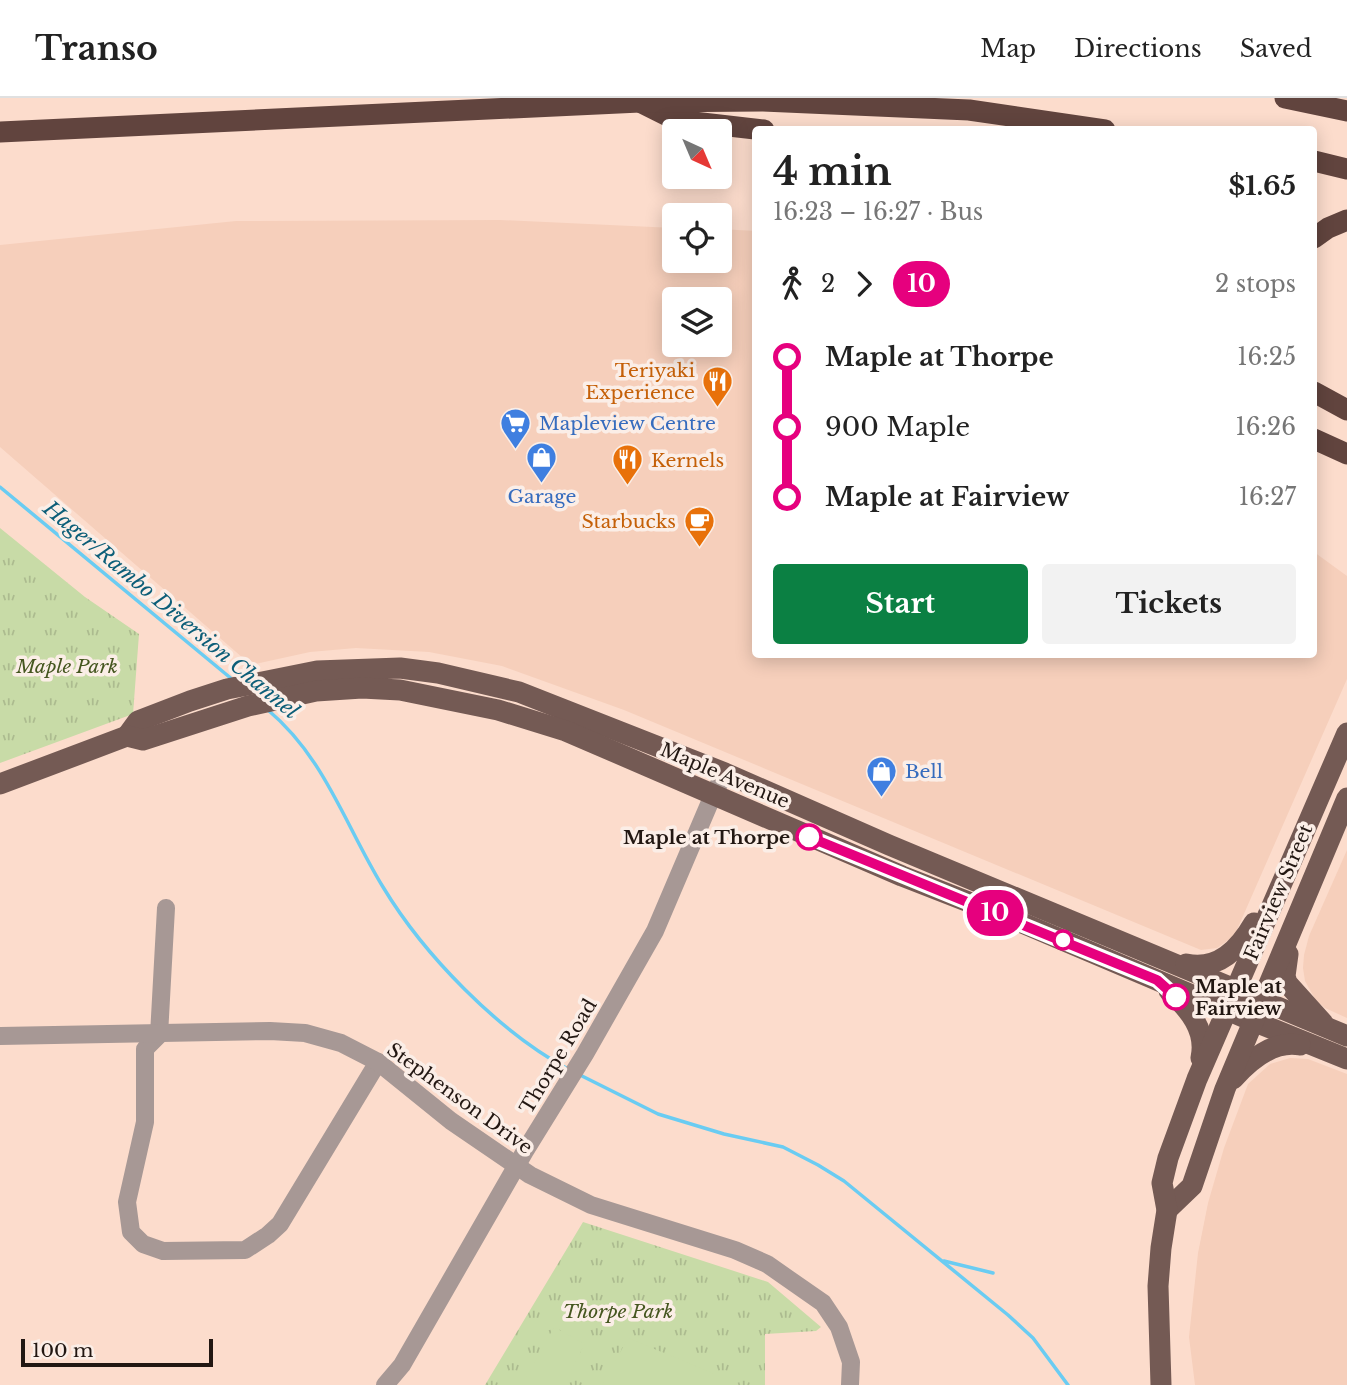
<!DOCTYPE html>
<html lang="en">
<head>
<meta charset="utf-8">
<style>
  body { margin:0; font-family:"Libre Baskerville",serif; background:#f2f2f2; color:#222; height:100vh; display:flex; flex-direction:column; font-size:26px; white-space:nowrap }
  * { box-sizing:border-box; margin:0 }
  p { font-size:23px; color:#767676 }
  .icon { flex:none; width:38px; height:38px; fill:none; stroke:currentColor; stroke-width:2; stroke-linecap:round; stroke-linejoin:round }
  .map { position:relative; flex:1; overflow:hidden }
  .details { position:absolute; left:752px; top:28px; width:565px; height:532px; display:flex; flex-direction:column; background:#fff; border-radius:7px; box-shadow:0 4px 18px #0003 }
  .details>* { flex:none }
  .badge { padding:0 14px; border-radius:23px; font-size:24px; line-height:46px }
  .needle { width:46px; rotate:136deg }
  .buttons { position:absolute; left:662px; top:21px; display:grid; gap:14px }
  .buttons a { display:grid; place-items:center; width:70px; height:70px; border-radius:7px; background:#fff; box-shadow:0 4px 18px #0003; font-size:35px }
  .scale { position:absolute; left:21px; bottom:18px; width:192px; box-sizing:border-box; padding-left:7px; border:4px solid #221712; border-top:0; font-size:19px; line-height:24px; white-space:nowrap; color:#221712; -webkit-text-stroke:5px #fbeee7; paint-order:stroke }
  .map>.badge { position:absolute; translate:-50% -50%; box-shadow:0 0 0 4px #fff }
  .legs { display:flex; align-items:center; gap:10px; height:77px; padding:0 21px; font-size:23px }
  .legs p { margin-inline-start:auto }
  .summary { display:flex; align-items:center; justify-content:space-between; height:119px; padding:0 21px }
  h1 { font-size:38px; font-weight:700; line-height:52px }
  .button { display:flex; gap:14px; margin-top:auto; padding:14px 21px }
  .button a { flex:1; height:80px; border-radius:7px; background:#0b8043; color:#fff; font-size:28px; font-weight:700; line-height:80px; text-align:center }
  .button a+a { background:#f2f2f2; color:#222 }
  ul { padding:0 21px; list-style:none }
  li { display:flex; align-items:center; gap:24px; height:70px; font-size:26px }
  li i { display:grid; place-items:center; width:10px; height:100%; margin:0 9px; background:currentColor }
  li i::after { content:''; width:18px; height:18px; margin:-9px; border:5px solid; border-radius:50%; background:#fff }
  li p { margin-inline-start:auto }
  li:first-child i { background:linear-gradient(#0000 50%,currentColor 0) }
  li:last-child i { background:linear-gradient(currentColor 50%,#0000 0) }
  header { display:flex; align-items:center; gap:42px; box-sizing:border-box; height:98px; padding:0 35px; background:#fff; border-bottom:2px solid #e0e0e0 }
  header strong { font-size:33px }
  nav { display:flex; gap:38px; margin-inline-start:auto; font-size:24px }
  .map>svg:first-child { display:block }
  .built { fill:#f6cfbb; fill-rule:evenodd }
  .grass { fill:url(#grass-tufts) }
  .pitch { fill:#c8dba7 }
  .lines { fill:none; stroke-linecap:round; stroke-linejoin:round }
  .stream { stroke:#6accf2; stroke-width:3.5 }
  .minor { stroke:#a79895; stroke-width:18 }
  .major { stroke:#745a54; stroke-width:21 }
  .highway { stroke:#61443e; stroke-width:21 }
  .line-1-casing { stroke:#fff; stroke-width:16 }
  .line-1 { stroke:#e6007e; stroke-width:10 }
  .stop-1-dot { fill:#fff; stroke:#e6007e; stroke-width:3.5 }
  .labels { text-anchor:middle; stroke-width:7; stroke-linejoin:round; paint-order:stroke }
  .food-label { font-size:19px; fill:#c56008; stroke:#fbeee7; text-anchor:end }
  .shop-label { font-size:19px; fill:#366cbe; stroke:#fbeee7; text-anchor:start }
  .park-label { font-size:19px; font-style:italic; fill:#45561f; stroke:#fbeee7 }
  .street-label { font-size:19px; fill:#221712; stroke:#fbeee7 }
  .stop-label { font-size:19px; font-weight:bold; fill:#221712; stroke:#fbeee7; text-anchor:end }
  .water-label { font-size:21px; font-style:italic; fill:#0c5e78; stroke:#fbeee7 }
</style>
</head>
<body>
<header>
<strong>Transo</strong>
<nav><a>Map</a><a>Directions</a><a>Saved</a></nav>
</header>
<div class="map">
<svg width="1347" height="1287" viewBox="0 0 1347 1287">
  <defs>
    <pattern id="grass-tufts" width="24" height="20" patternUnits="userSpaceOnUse" patternTransform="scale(1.75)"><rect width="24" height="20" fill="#c8dba7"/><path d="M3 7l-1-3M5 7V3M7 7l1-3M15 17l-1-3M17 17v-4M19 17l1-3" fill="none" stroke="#acbb8f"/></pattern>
  </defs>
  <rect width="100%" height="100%" fill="#fcdccc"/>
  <!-- built -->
  <g class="built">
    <path d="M 500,122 L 674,130 L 674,163 L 719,163 L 719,131 L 756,133 L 756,556 L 1314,556 L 1314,454 L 1347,478 L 1347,581 L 1236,834 L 1230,841 L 1217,850 L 1201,852 L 624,612 L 502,568 L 429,554 L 356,550 L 310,554 L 251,567 L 0,349 L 0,147 L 236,123 ZM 674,201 L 719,201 L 719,247 L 674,247 Z"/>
    <polygon points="1347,752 1347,920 1325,910 1315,901 1305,883 1303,870 1304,857 1309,838"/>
    <polygon points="1290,960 1308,961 1347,976 1347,1287 1195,1287 1189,1239 1198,1155 1208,1105 1224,1050 1248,986 1270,966"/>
  </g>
  <!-- grass -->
  <g class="grass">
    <polygon points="0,430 85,499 139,536 133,616 0,665"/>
    <polygon points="583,1124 768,1184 821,1229 816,1233 765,1236 765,1287 485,1287"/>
  </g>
  <!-- pitch -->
  <g class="pitch">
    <polygon points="554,1229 585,1246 563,1287 522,1287"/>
    <polygon points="628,1240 722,1279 727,1287 602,1287"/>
  </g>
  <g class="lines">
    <!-- stream -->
    <g class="stream">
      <polyline points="0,389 233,582"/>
      <path d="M 268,612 C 325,660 345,727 383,789 C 424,857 498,933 568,971"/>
      <polyline points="578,976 658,1016 724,1036 783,1049 818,1067 844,1083 1008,1217 1033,1240 1068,1287"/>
      <polyline points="944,1163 993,1175"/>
    </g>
    <!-- minor -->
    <g class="minor">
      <polyline points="166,810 159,937 145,951 145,1024 127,1104 131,1134 143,1146 163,1153 245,1152 268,1137 280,1126 378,964"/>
      <polyline points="0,938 270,933 305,935 341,945 378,964 451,1023 530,1077 591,1107 735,1152 767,1166 823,1205 839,1229 851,1264 850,1287"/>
      <polyline points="385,1287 402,1267 525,1053 585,956 655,833 713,697 725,675"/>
    </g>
    <!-- major -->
    <g class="major">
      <polyline points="127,638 138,623 190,603 227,591 317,573 400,570 438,575 519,594 725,675 889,747 1347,938"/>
      <polyline points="0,686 127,638 143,642 248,608 316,593 362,590 400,592 498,612 566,633 902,778 1015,822 1253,923 1347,961"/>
      <polyline points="1288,856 1285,878 1287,885 1323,925"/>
      <path d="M 1186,866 C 1218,873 1239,851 1254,825"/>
      <path d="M 1169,893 C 1189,911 1207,932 1201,960"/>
      <path d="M 1233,981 C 1250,962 1273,942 1300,947"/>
      <polyline points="1167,1112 1192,1088 1225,991 1347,700"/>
      <polyline points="1161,1287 1158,1188 1161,1150 1167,1112 1162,1085 1168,1060 1197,981 1347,635"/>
    </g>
    <!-- highway -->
    <g class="highway">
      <polyline points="1285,0 1347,13"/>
      <polyline points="642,5 676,22 764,32"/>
      <polyline points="0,34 640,4 763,3 969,12 1105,32"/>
      <polyline points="1314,63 1347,71"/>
      <polyline points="1314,140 1328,130 1347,122"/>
      <polyline points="1314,294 1347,312"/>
      <polyline points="1314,341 1347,356"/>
    </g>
  </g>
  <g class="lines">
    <defs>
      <polyline id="line-1" points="809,739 1157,882 1176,899"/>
    </defs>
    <!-- line-1 casing -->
    <use href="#line-1" class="line-1-casing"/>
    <!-- line-1 -->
    <use href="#line-1" class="line-1"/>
  </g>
  <!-- icons -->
  <defs>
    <symbol id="restaurant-pin" viewBox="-11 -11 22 30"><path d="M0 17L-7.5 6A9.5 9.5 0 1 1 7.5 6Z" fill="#e8710a" stroke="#fbeee7"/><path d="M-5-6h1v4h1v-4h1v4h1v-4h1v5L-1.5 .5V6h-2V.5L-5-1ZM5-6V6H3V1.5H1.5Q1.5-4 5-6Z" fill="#fff"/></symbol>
    <symbol id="supermarket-pin" viewBox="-11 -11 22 30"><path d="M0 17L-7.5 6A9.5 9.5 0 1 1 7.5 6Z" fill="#3f7fe0" stroke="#fbeee7"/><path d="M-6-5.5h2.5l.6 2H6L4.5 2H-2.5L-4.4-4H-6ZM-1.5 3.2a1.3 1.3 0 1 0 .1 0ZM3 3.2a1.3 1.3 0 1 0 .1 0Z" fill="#fff"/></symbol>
    <symbol id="shop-pin" viewBox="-11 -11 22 30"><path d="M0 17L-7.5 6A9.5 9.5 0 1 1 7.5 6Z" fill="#3f7fe0" stroke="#fbeee7"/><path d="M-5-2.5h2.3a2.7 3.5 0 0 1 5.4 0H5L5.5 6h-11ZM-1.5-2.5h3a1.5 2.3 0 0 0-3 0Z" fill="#fff"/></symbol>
    <symbol id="cafe-pin" viewBox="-11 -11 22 30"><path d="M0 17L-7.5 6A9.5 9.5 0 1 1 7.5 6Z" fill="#e8710a" stroke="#fbeee7"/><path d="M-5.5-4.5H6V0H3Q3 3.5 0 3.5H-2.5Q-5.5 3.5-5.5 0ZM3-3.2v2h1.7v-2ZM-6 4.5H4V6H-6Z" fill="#fff"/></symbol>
  </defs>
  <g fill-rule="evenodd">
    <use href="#restaurant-pin" x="700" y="266" width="35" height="47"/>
    <use href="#supermarket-pin" x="498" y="308" width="35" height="47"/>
    <use href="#shop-pin" x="524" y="342" width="35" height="47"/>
    <use href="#restaurant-pin" x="610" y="344" width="35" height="47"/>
    <use href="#cafe-pin" x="682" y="406" width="35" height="47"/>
    <use href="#shop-pin" x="864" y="656" width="35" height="47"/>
  </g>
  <!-- markers -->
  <g class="stop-1-dot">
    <circle cx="809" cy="739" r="12"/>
    <circle cx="1063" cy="842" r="9"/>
    <circle cx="1176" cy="899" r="12"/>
  </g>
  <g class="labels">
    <!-- food labels -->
    <g class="food-label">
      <text x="695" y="279">Teriyaki<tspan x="695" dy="22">Experience</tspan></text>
      <text x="651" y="369" text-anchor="start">Kernels</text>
      <text x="676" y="430">Starbucks</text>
    </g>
    <!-- shop labels -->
    <g class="shop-label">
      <text x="539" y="332">Mapleview Centre</text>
      <text x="542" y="405" text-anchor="middle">Garage</text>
      <text x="905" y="680">Bell</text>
    </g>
    <!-- park labels -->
    <g class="park-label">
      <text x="67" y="575">Maple Park</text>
      <text x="618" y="1220">Thorpe Park</text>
    </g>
    <!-- street labels -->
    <g class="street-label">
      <text transform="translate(725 677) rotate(23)" y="7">Maple Avenue</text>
      <text transform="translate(1278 794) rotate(-67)" y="7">Fairview Street</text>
      <text transform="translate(558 958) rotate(-59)" y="7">Thorpe Road</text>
      <text transform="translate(460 1000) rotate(36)" y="7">Stephenson Drive</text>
    </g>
    <!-- stop labels -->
    <g class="stop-label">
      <text x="790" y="746">Maple at Thorpe</text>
      <text x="1195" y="895" text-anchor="start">Maple at<tspan x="1195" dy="22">Fairview</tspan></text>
    </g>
    <!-- water labels -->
    <g class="water-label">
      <text transform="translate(171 512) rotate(40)" y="7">Hager/Rambo Diversion Channel</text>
    </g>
  </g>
</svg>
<div class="buttons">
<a><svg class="needle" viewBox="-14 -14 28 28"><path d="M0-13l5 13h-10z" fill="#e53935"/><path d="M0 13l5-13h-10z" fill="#767676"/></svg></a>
<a><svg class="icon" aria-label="locate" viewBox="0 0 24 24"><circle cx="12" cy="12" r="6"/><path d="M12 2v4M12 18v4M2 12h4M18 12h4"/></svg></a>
<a><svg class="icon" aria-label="layers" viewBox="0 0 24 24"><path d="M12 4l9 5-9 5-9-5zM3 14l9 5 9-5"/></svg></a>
</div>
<div class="scale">100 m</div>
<b class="badge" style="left:995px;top:815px;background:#e6007e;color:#fff">10</b>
<section class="details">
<div class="summary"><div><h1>4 min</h1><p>16:23 – 16:27 · Bus</p></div><b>$1.65</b></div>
<div class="legs"><svg class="icon" aria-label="walk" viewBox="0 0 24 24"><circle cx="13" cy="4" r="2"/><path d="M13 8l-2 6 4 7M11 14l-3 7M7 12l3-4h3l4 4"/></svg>2<svg class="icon" aria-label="forward" viewBox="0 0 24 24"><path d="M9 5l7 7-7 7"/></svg><b class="badge" style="background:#e6007e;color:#fff">10</b><p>2 stops</p></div>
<ul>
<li><i style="color:#e6007e"></i><b>Maple at Thorpe</b><p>16:25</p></li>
<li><i style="color:#e6007e"></i><span>900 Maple</span><p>16:26</p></li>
<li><i style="color:#e6007e"></i><b>Maple at Fairview</b><p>16:27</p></li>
</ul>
<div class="button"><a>Start</a><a>Tickets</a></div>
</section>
</div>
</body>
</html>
